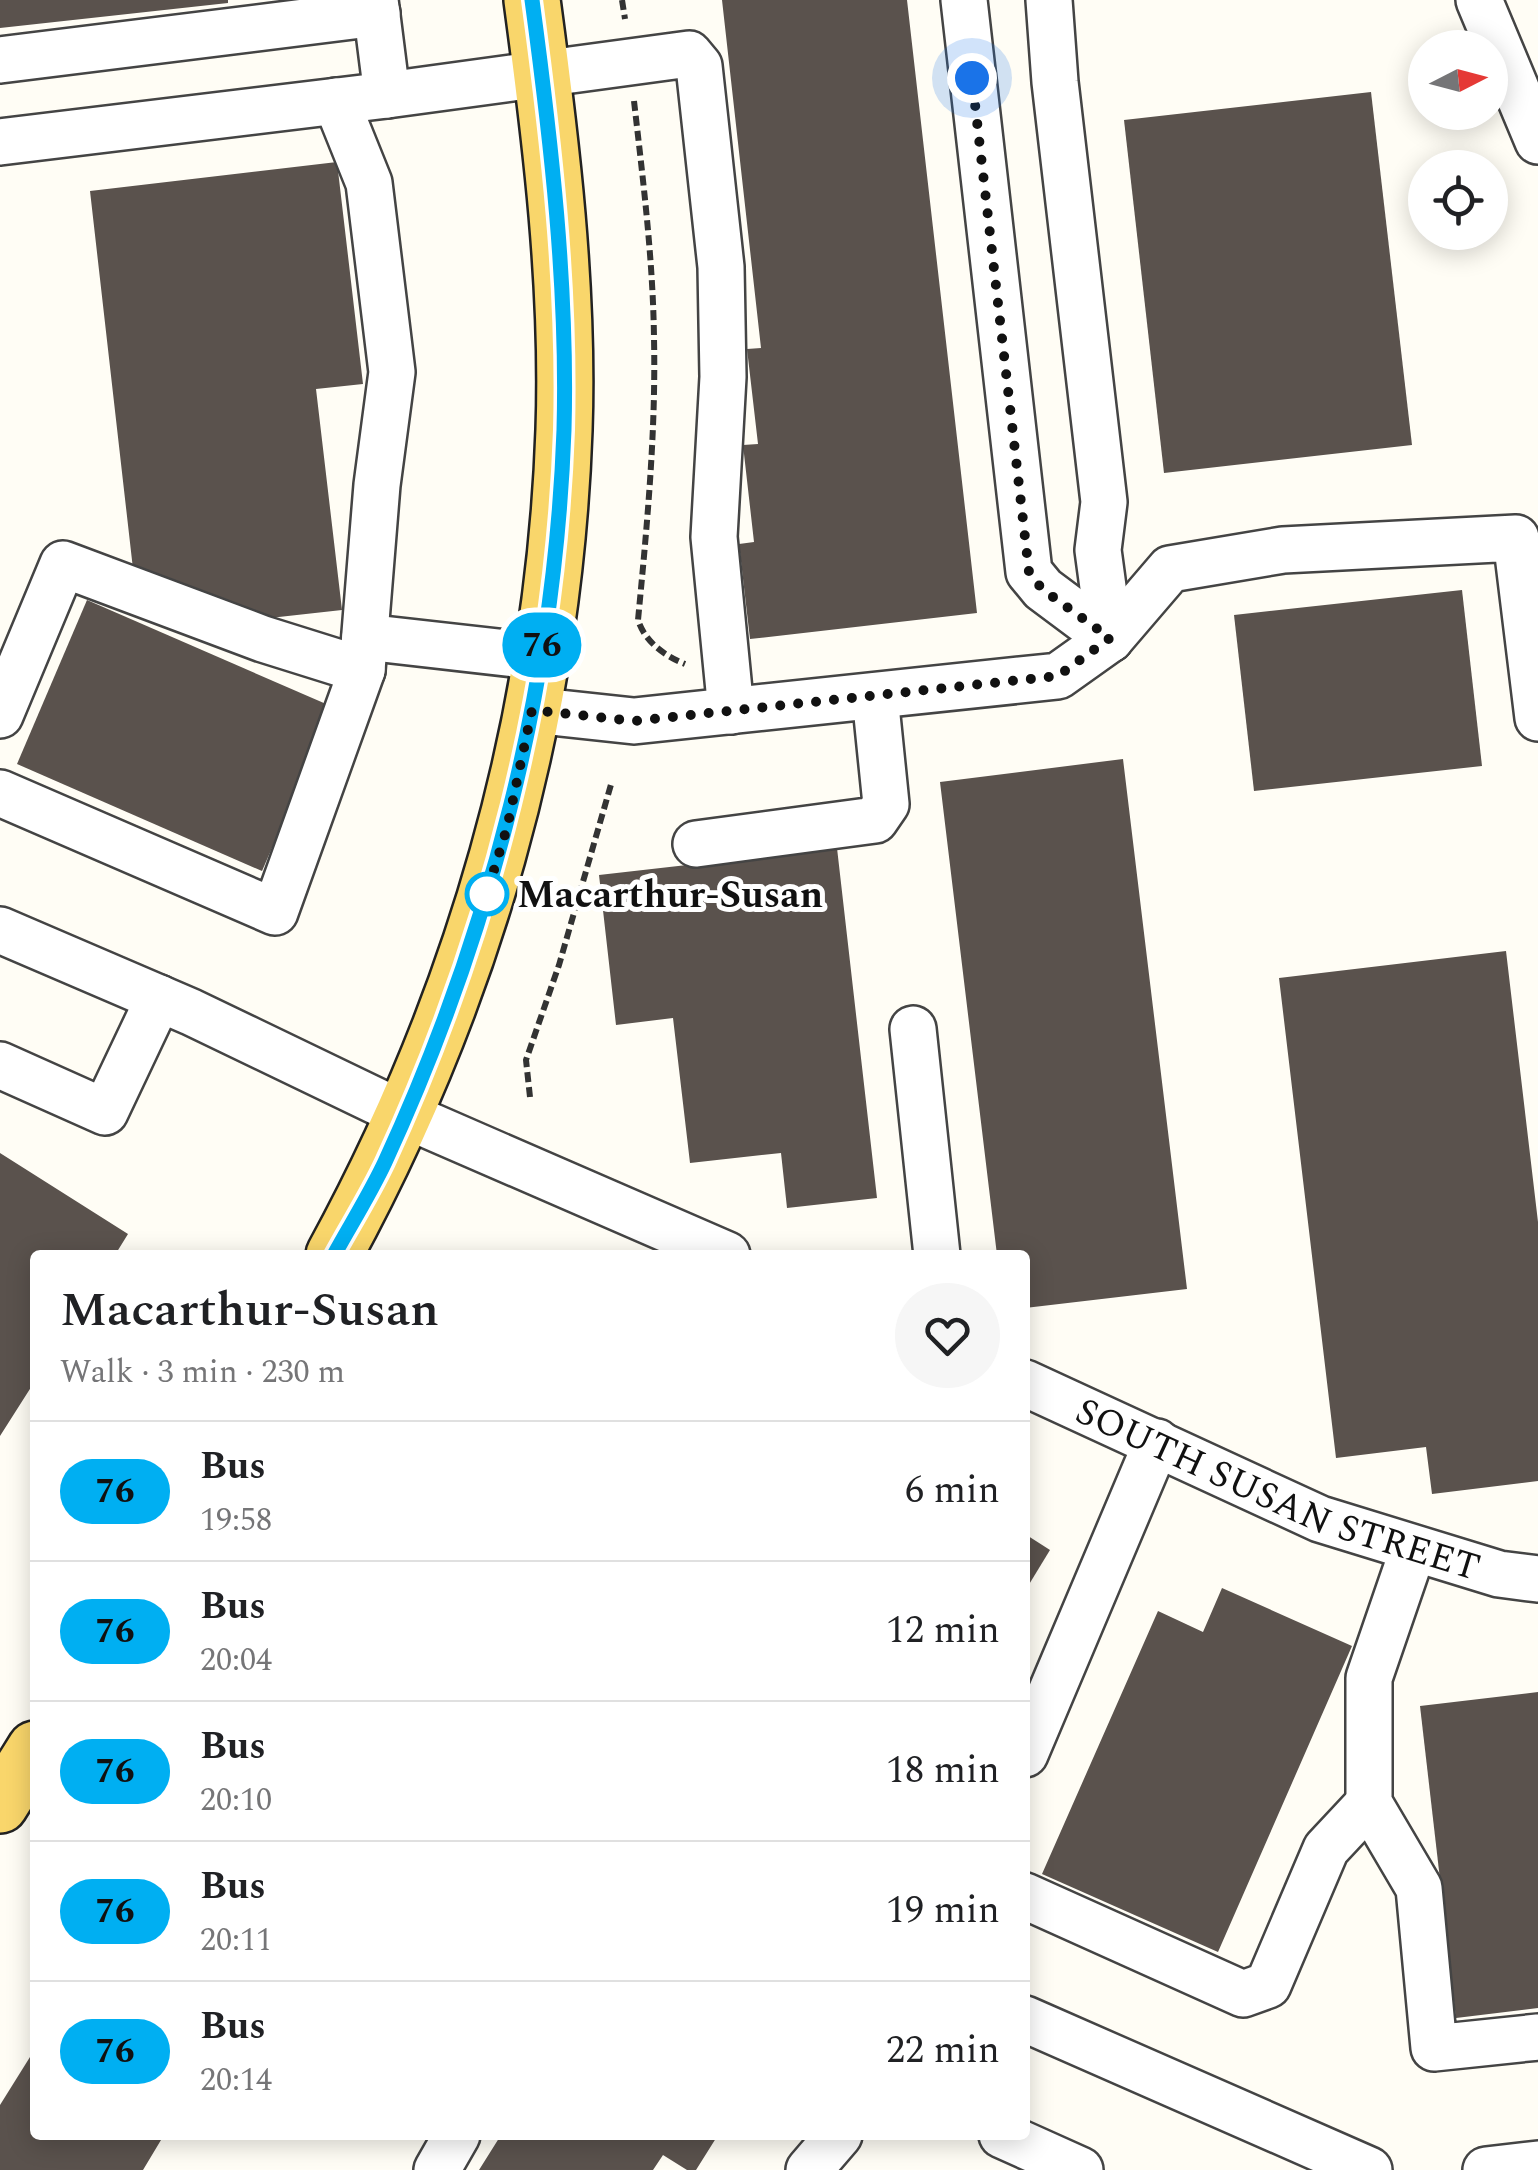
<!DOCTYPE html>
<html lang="en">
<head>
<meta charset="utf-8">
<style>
  body { margin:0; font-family:Spectral,serif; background:#f6f6f6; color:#202124; height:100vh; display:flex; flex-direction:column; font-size:38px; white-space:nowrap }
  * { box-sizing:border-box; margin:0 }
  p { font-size:32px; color:#757577 }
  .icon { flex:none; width:55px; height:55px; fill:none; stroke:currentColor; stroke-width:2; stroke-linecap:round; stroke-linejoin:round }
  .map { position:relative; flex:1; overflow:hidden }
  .side { position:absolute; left:30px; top:1250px; width:1000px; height:890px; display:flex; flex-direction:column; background:#fff; border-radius:10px; box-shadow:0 5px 25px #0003 }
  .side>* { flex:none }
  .badge { padding:0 20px; border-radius:32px; font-size:35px; line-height:65px }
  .needle { width:65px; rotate:84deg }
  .buttons { position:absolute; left:1408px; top:30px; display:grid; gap:20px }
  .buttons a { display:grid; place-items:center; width:100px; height:100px; border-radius:50%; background:#fff; box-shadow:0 5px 25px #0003; font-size:50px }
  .you { position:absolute; width:50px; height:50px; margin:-25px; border:8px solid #fff; border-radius:50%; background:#1a73e8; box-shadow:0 0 0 15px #1a73e833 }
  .map>.badge { position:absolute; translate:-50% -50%; box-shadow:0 0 0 5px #fff }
  .round { display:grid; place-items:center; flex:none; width:105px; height:105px; border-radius:52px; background:#f6f6f6 }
  .overview { display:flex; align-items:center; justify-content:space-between; height:170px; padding:0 30px }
  h1 { font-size:48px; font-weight:600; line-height:75px }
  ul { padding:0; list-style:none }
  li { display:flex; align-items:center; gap:30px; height:140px; padding:0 30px; border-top:2px solid #e0e0e0 }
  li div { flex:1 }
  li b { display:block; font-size:38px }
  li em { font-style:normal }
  li .badge { min-width:110px; font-weight:700; text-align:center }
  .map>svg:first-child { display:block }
  .building { fill:#5a524d }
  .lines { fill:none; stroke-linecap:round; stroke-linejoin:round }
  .minor-casing { stroke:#444; stroke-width:50 }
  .major-casing { stroke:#222; stroke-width:60 }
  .path { stroke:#333; stroke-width:6; stroke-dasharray:10 5; stroke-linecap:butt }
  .minor { stroke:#fff; stroke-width:45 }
  .major { stroke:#f9d66b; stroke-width:55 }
  .line-casing { stroke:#fff; stroke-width:22 }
  .line { stroke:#00aff2; stroke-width:15 }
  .walk { stroke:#111; stroke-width:10; stroke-dasharray:0 18 }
  .stop-dot { fill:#fff; stroke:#00aff2; stroke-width:5 }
  .labels { text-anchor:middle; stroke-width:10; stroke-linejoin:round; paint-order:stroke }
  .stop-label { font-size:38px; font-weight:bold; fill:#111; stroke:#fff; text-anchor:start }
  .street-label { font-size:38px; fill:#111; stroke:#fff }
</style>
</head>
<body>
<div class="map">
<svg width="1538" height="2170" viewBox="0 0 1538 2170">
  <rect width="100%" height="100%" fill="#fffdf5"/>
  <!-- building -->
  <g class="building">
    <polygon points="0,0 228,0 228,3 0,28"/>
    <polygon points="722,0 907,0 977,613 750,639 739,544 754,542 743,445 758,444 747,349 761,348"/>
    <polygon points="1371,92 1412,445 1164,473 1124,120"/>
    <polygon points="337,162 363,384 316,389 342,610 251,620 133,569 90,191"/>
    <polygon points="1462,590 1482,766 1254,791 1234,615"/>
    <polygon points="87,600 333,707 262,871 17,764"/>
    <polygon points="1123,759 1187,1289 1025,1308 1025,1255 997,1255 940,782"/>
    <polygon points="837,848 877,1198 787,1208 781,1153 690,1163 673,1018 616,1025 599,875"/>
    <polygon points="1506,951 1538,1222 1538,1481 1432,1494 1426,1447 1336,1458 1279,978"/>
    <polygon points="0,1153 128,1234 115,1255 35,1255 35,1381 0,1436"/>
    <polygon points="1025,1534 1050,1550 1025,1591"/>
    <polygon points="1222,1588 1352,1646 1218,1952 1042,1874 1158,1611 1203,1632"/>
    <polygon points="1538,1692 1538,2008 1456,2018 1420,1706"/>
    <polygon points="35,2049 35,2135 164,2135 143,2170 0,2170 0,2105"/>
    <polygon points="501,2135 718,2135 696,2170 687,2170 663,2155 653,2170 479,2170"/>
  </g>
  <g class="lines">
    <defs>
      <g id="minor">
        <polyline points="375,0 387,95"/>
        <polyline points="964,0 1029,572 1043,589 1110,639"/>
        <polyline points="1049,0 1055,82 1104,502 1098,550 1110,639"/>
        <polyline points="1479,0 1538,141"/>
        <polyline points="0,60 377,13"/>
        <polyline points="0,142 387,95 689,54 699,66 721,267 723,377 714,537 731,711"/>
        <polyline points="365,637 541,657"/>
        <polyline points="532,710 634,721 1058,676 1110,639 1170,569 1283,550 1516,538 1538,718"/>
        <polyline points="0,715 63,564 263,639 362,670"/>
        <polyline points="0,793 275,912 362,670 377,485 392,372 369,183 336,101"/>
        <polyline points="696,844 875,820 886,804 875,696"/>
        <polyline points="0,930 191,1012 405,1115 727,1255"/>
        <polyline points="913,1029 937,1255"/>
        <polyline points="0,1065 105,1112 159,998"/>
        <path id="s1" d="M 1025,1383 L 1320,1519 L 1499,1574 L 1538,1579"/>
        <polyline points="1413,1550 1369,1678 1369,1803 1419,1888 1434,2048 1538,2037"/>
        <polyline points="1025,1754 1157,1442"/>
        <polyline points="1025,1896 1243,1994 1268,1985 1326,1849 1369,1803"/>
        <polyline points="1025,2019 1369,2170"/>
        <polyline points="1002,2135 1080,2170"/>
        <polyline points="437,2170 457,2135"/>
        <polyline points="809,2170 839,2135"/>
        <polyline points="1486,2170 1538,2164"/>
      </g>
      <g id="major">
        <path d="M 334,1255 C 473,1000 554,721 564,430 C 569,288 551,141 532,0"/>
        <polyline points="0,1805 35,1749"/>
      </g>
    </defs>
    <!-- minor casing -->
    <use href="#minor" class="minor-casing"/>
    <!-- major casing -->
    <use href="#major" class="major-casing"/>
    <!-- path -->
    <g class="path">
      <polyline points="622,0 625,19"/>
      <path d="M 634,101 C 643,180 653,259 654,338 C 656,432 647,526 638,620 C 645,642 665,656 685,664"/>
      <polyline points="530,1097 526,1060 559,965 612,781"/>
    </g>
    <!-- minor -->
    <use href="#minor" class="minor"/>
    <!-- major -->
    <use href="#major" class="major"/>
  </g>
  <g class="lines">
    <defs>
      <path id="line" d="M 334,1255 C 351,1224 370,1194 385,1162 C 491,932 555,683 564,430 C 568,287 551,141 532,0"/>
    </defs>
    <!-- line casing -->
    <use href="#line" class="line-casing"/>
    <!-- line -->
    <use href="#line" class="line"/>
    <!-- walk -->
    <polyline class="walk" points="487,894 485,899 507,828 532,710 634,721 1058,676 1110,638 1042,589 1029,572 972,78"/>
  </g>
  <!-- markers -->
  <circle class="stop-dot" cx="487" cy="894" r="20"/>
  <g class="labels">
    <!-- stop labels -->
    <g class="stop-label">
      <text x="517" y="907">Macarthur-Susan</text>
    </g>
    <!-- street labels -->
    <g class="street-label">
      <text dy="13" stroke="none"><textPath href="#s1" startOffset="275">SOUTH SUSAN STREET</textPath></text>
    </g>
  </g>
</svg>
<div class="buttons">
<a><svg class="needle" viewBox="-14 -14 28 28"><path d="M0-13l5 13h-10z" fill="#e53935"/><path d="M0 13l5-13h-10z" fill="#757577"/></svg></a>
<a><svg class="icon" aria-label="locate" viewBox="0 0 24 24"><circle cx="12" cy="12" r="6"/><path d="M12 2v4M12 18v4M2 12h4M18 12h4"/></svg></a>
</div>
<div class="you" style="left:972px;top:78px"></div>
<b class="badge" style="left:542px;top:645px;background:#00aff2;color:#111">76</b>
<section class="side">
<div class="overview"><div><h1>Macarthur-Susan</h1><p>Walk · 3 min · 230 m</p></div><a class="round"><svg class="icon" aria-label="heart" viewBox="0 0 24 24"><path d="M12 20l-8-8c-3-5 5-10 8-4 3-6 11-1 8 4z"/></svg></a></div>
<ul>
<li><span class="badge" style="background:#00aff2;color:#111">76</span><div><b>Bus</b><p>19:58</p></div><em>6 min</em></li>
<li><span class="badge" style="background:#00aff2;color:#111">76</span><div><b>Bus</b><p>20:04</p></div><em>12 min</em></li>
<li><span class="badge" style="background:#00aff2;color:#111">76</span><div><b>Bus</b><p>20:10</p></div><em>18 min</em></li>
<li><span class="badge" style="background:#00aff2;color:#111">76</span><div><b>Bus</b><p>20:11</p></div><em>19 min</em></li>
<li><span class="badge" style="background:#00aff2;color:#111">76</span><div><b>Bus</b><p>20:14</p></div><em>22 min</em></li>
</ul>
</section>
</div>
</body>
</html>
